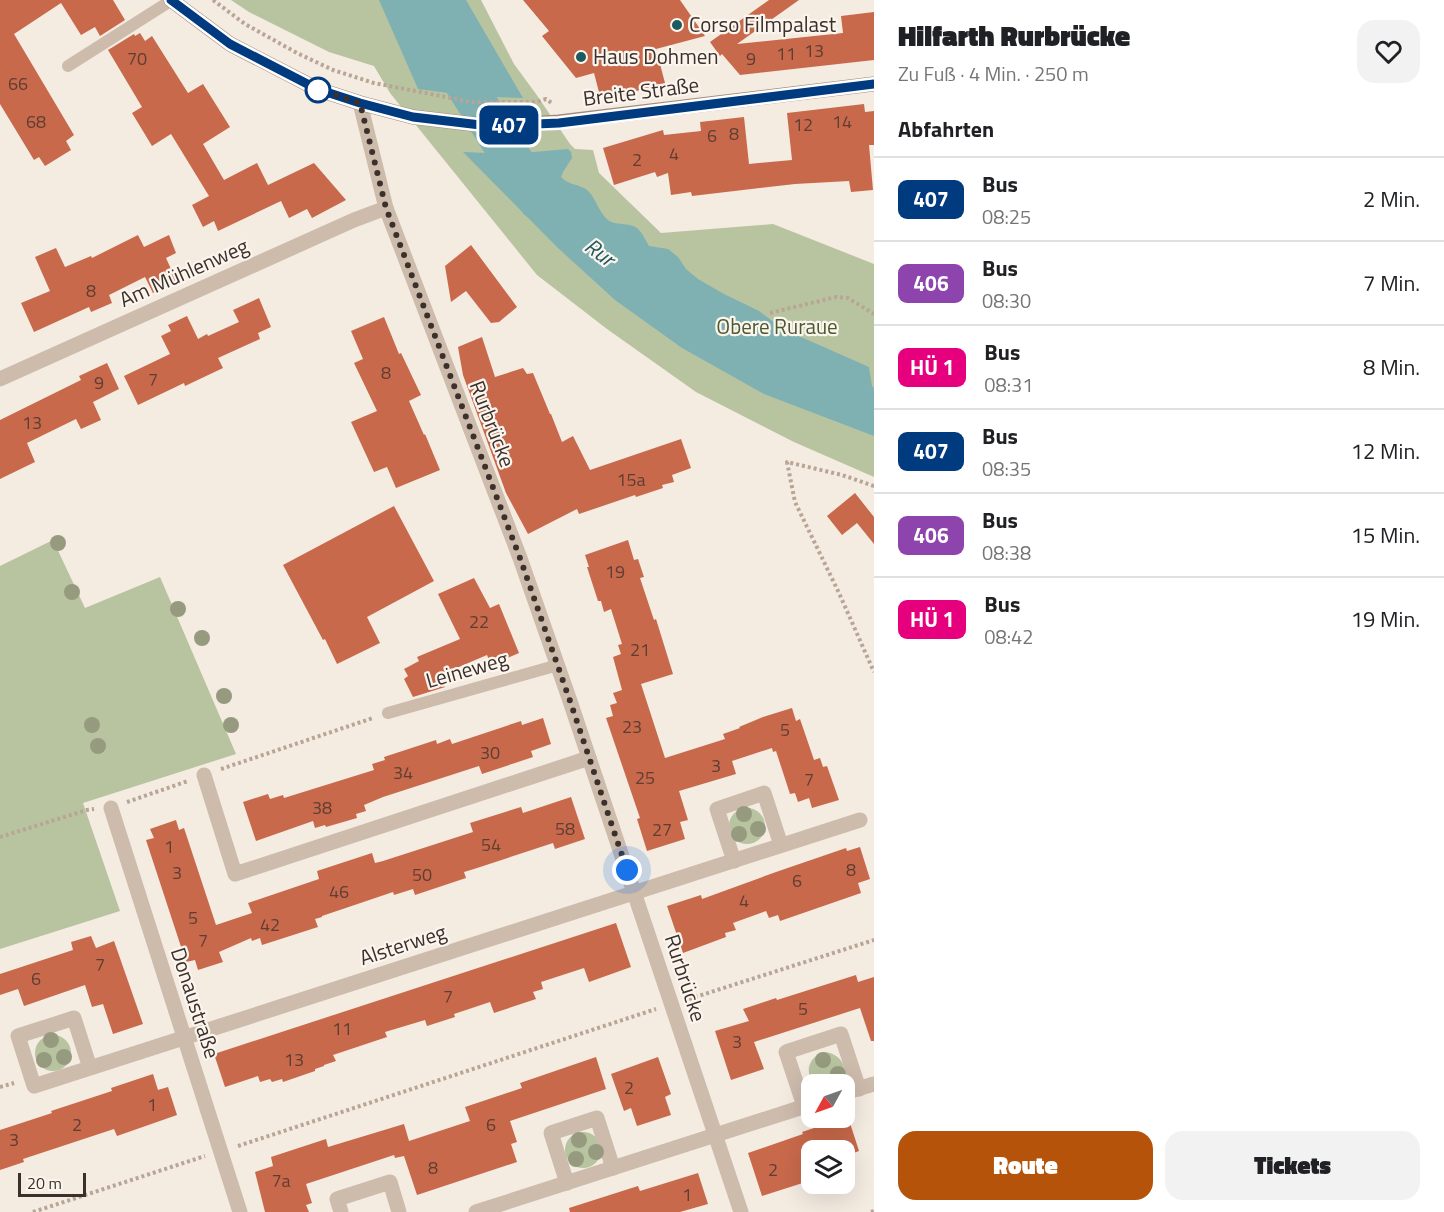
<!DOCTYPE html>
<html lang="de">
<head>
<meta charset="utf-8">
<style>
  body { margin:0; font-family:"Titillium Web",sans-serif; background:#f2f2f2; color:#202124; height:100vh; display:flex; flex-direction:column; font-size:22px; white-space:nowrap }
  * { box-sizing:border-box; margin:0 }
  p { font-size:20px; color:#757577 }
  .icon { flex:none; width:33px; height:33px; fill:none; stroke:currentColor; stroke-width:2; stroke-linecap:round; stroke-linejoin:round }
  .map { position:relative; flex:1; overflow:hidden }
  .side { display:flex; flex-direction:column; background:#fff; width:570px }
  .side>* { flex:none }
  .badge { padding:0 12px; border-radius:9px; font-size:21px; line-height:39px }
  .needle { width:39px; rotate:230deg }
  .controls { position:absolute; left:801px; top:1074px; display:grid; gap:12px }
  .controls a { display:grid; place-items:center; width:54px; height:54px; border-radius:12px; background:#fff; box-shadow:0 6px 24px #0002; font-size:30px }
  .scale { position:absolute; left:18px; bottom:15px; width:68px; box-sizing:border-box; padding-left:6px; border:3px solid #3b302b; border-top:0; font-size:16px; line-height:21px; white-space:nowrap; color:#3b302b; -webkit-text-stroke:4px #fbf5ee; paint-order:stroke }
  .you { position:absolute; width:30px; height:30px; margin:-15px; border:4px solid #fff; border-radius:50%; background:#1a73e8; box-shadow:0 0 0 9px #1a73e833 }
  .map>.badge { position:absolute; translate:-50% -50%; box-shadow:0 0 0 3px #fff }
  h2 { padding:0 24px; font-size:22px; line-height:54px }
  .round { display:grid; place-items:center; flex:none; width:63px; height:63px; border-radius:18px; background:#f2f2f2 }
  .overview { display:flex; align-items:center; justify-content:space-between; height:102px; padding:0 24px }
  h1 { font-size:28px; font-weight:800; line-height:45px }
  .cta { display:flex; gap:12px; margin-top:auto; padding:12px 24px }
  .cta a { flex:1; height:69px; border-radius:18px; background:#b45309; color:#fff; font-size:24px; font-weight:800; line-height:69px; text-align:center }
  .cta a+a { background:#f2f2f2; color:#202124 }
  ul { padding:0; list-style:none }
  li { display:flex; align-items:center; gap:18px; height:84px; padding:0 24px; border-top:2px solid #e0e0e0 }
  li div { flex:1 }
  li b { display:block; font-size:22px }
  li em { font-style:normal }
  li .badge { min-width:66px; font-weight:700; text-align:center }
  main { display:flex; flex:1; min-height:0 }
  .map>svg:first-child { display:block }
  .green { fill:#b8c4a0 }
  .water { fill:#7fb0b2 }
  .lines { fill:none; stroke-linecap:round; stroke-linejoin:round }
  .river { stroke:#7fb0b2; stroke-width:40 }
  .building { fill:#c8694b }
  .path { stroke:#b9a596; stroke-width:4; stroke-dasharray:3 3; stroke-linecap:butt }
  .lane { stroke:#cdbbac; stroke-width:12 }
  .street { stroke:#cdbbac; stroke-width:15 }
  .secondary { stroke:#a18a7d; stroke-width:15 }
  .tree { fill:#969b7f }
  .line-casing { stroke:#fff; stroke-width:14 }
  .line { stroke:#003b80; stroke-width:9 }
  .walk { stroke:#3b302b; stroke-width:6; stroke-dasharray:0 10.8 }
  .poi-dot { fill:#1f5a5e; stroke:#fbf5ee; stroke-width:2 }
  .stop-dot { fill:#fff; stroke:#003b80; stroke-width:3 }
  .labels { text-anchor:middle; stroke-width:4.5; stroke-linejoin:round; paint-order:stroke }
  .number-label { font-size:18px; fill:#5e3e33 }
  .poi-label { font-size:21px; fill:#3b302b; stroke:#fbf5ee; text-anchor:start }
  .street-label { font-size:21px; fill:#3b302b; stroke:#fbf5ee }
  .park-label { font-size:21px; fill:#4a5a2e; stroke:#fbf5ee }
  .water-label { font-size:22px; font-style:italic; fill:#1f5a5e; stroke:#fbf5ee }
</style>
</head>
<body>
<main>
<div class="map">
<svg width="874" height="1212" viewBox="0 0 874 1212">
  <rect width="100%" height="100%" fill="#f4ebe1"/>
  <!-- green -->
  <g class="green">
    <polygon points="231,0 481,0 514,64 536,94 570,144 575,149 593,150 599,173 661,233 773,224 874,264 874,477 794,442 696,392 607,329 537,275 390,93 374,66 329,52 249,12"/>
    <polygon points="53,540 85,608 160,577 236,754 83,803 120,911 0,949 0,566"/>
    <circle cx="747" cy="826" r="18"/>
    <circle cx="53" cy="1053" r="18"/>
    <path d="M 823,1052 C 841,1052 852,1071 838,1084 L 815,1084 C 804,1073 808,1058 823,1052 Z"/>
    <circle cx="583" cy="1150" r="18"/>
  </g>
  <!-- water -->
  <g class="water">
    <polygon points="379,0 466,0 523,98 471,96 418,89"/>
    <path d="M 568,149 L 571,152 L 572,158 L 563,172 L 561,177 C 568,185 578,184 586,189 C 596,197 598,212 608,220 C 617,227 631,221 639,230 C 643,234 646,241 649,246 L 668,249 L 678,257 L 686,269 L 698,279 L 724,294 L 759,311 L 783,329 L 869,367 L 872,386 L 874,388 L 874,436 L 764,394 L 682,348 L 615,300 L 558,248 L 463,152 L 511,154 Z"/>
  </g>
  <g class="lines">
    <!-- river -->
    <polyline class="river" points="412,0 538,200"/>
  </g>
  <!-- building -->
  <g class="building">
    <polygon points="0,0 113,0 125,20 100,36 95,27 81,35 61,3 14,34 74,135 66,141 71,150 45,166 39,157 34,160 0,104"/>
    <polygon points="523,0 680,0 705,36 656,49 665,83 619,96 618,92 600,96 594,73 576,78 542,36 549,31"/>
    <polygon points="769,0 799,0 737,44 843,33 841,16 874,12 874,60 740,75 722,54 720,56 710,42"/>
    <polygon points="140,33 145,41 152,36 188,93 203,84 230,127 203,144 224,180 257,163 268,185 314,163 346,200 312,218 307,209 289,218 281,201 218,231 214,221 203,227 192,205 209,196 171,134 152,146 132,113 142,107 108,50 134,34 135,36"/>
    <polygon points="864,104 865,112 874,111 874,145 869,145 873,190 851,192 849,181 795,184 692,196 691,192 671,195 668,173 657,177 655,172 614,185 603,148 663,130 664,135 701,131 700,122 744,117 749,164 792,160 787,113"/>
    <polygon points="138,235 144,247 169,235 176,253 166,258 177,282 153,293 145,277 109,295 112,303 91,312 89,307 34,332 21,303 50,291 35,257 56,248 65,267 91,256 92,258"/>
    <polygon points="471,245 517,307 499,322 491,323 466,291 451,302 445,266"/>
    <polygon points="259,298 271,327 258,333 260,339 218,358 223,368 185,386 184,383 138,405 124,376 170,354 161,336 171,331 168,325 187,316 198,339 207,334 208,336 239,322 233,310"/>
    <polygon points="384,317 399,354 401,353 421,395 409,401 424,435 425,434 440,470 396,488 387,467 374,472 351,422 377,411 354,363 363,359 351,331"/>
    <polygon points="482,337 495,377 523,368 527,374 533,373 550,414 551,414 562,442 573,436 590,470 681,439 691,468 672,475 674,482 662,485 663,488 636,497 635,495 579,514 577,509 528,534 506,493 463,375 458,347"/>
    <polygon points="107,363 119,389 93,402 101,420 81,429 76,419 27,443 35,462 0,479 0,420 81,380 79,376"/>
    <polygon points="855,493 874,517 874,544 857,523 842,535 827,516"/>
    <polygon points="394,506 434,581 367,617 380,643 337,664 325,639 323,640 283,565"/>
    <polygon points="628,540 634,560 638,559 644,577 640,578 654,620 656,619 673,674 641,684 665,758 725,739 723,734 740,728 739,727 763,717 792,708 796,721 800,719 814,760 820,758 823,767 827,766 839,800 812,808 809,798 798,802 795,793 790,794 776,751 773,752 772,748 732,761 736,774 679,791 688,820 680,822 685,839 647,851 637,819 640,818 606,718 613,716 610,705 617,703 613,693 622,690 613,657 621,654 618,645 622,644 611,609 604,612 601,601 598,601 587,567 589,567 585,555"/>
    <polygon points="474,578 490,608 499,604 519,653 491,665 487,655 440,675 445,687 413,697 404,679 408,676 404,669 419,661 417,657 460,639 438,594"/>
    <polygon points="543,718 551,744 531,751 533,757 482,774 479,766 383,797 364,805 366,811 356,814 357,818 326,827 325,825 315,828 313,821 256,841 243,802 268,794 270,799 283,795 284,798 374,770 372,764 385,760 384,757 436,740 437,744 450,739 452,744 521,721 522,725"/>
    <polygon points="571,797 585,839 555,849 553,843 474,869 464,872 466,878 415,895 413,889 394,895 393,892 322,916 322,917 315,919 318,927 262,945 260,938 252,941 251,938 219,952 223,962 198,970 195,960 186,962 146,840 154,838 150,829 176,820 179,830 184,828 216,925 252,913 248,903 319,879 317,871 372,853 375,863 383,861 473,832 470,823 521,807 523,813"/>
    <polygon points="860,847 870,879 858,883 861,893 780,921 778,915 769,918 766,911 733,923 736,930 725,933 726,937 683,953 667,906 701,895 702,899 776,872 846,848 847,851"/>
    <polygon points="616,923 631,967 589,982 584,968 541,982 543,989 533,992 536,999 494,1013 490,1002 454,1014 455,1017 427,1026 425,1020 385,1032 387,1037 333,1055 336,1061 324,1065 324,1066 315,1069 315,1071 283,1082 282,1079 272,1082 270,1079 260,1082 258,1076 225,1087 214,1054"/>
    <polygon points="91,936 96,948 114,941 143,1024 113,1034 103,1004 92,1007 85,985 24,1006 18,989 0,995 0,974 73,950 71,942"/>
    <polygon points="856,975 858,982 874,977 874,1041 871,1041 860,1008 754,1042 764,1069 731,1080 715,1031 749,1021 743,1009 776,998 777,1000"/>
    <polygon points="596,1057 606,1089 510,1121 517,1142 511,1144 517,1162 417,1195 404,1156 395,1158 394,1155 306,1184 312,1203 306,1205 309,1212 265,1212 255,1172 273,1166 271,1157 326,1139 328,1147 404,1124 409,1141 470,1121 465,1107 522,1088 520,1083"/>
    <polygon points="658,1057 671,1094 665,1097 671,1115 637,1126 631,1108 624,1111 611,1074"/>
    <polygon points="153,1074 158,1090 168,1087 177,1115 117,1136 114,1129 23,1159 24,1162 0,1170 0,1130 52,1113 51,1111 112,1091 111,1088"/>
    <polygon points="838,1120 840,1127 850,1123 859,1151 848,1155 852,1164 844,1167 844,1150 812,1150 812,1178 808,1179 809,1181 762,1196 748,1153 803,1134 802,1132"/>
    <polygon points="698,1173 708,1204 680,1212 570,1212 569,1208 638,1186 640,1191"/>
  </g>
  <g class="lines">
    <!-- path -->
    <g class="path">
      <polyline points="213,0 245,24 297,53 333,70 374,83 472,102 536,102 546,99 553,104"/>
      <polyline points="770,313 836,297 848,298 874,314"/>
      <polyline points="874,486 842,475 787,462 795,502 839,593 874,672"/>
      <polyline points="221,769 373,718"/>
      <polyline points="127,802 188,781"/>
      <polyline points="0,837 87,810 94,809"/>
      <polyline points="689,999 874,940"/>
      <polyline points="0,1087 14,1083"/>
      <polyline points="238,1146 656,1009"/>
      <polyline points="33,1212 205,1156"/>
      <polyline points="871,1212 874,1211"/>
    </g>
    <!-- lane -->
    <g class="lane">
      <polyline points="68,66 172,0"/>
      <polyline points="388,713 558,665"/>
    </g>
    <!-- street -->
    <g class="street">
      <polyline points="360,103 386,208 520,558 570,701 741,1212"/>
      <polyline points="0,379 354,220 386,208"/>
      <polyline points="204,775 235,874 589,758"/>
      <polyline points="111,808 240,1212"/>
      <polyline points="734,861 717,809 764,793 781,845"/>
      <polyline points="90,1068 74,1018 18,1036 34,1086 860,820"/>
      <polyline points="844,1093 874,1084"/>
      <polyline points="804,1106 786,1052 841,1034 859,1089"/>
      <polyline points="567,1183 551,1133 597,1118 613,1168"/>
      <polyline points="341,1212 337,1199 390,1182 399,1212"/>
      <polyline points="476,1212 812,1104"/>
    </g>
    <!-- secondary -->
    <polyline class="secondary" points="171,0 230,44 317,89 360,103 413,117 489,126 559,122 874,84"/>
  </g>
  <!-- trees -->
  <g class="tree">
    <circle cx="58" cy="543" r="8"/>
    <circle cx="72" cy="592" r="8"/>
    <circle cx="178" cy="609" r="8"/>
    <circle cx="202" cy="638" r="8"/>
    <circle cx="224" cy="696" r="8"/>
    <circle cx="92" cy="725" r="8"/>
    <circle cx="231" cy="725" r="8"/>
    <circle cx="98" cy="746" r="8"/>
    <circle cx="744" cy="814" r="8"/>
    <circle cx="758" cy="829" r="8"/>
    <circle cx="739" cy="834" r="8"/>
    <circle cx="51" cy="1040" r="8"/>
    <circle cx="64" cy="1057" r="8"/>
    <circle cx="44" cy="1060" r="8"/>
    <circle cx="823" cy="1060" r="8"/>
    <circle cx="838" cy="1074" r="8"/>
    <circle cx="579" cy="1140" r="8"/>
    <circle cx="596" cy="1152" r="8"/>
    <circle cx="576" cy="1159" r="8"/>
  </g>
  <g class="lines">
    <defs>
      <polyline id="line" points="171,0 230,44 317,89 360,103 413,117 489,126 559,123 874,84"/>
    </defs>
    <!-- line casing -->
    <use href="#line" class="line-casing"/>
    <!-- line -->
    <use href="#line" class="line"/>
    <!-- walk -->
    <polyline class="walk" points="318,90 317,89 360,103 386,208 520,558 570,701 627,870"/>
  </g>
  <!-- markers -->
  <g class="poi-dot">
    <circle cx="677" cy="25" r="6"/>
    <circle cx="581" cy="57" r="6"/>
  </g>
  <circle class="stop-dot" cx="318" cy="90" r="12"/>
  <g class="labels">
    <!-- number labels -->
    <g class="number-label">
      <text x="814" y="57">13</text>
      <text x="786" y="60">11</text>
      <text x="137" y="65">70</text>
      <text x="751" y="65">9</text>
      <text x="18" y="90">66</text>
      <text x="36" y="128">68</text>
      <text x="842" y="128">14</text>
      <text x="803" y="131">12</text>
      <text x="734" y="140">8</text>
      <text x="712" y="142">6</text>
      <text x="674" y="160">4</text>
      <text x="637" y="166">2</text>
      <text x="91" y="297">8</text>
      <text x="386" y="379">8</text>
      <text x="153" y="386">7</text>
      <text x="99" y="389">9</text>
      <text x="32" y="429">13</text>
      <text x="631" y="486">15a</text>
      <text x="615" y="578">19</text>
      <text x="479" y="628">22</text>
      <text x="640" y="656">21</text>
      <text x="632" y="733">23</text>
      <text x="785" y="736">5</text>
      <text x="490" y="759">30</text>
      <text x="716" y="772">3</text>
      <text x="403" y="779">34</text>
      <text x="645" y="784">25</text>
      <text x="809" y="786">7</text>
      <text x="322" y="814">38</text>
      <text x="565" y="835">58</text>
      <text x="662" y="836">27</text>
      <text x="491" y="851">54</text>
      <text x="169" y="853">1</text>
      <text x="851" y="876">8</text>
      <text x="177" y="879">3</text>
      <text x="422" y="881">50</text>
      <text x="797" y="887">6</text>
      <text x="339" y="898">46</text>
      <text x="744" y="907">4</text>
      <text x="193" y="924">5</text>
      <text x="270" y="931">42</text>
      <text x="203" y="947">7</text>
      <text x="100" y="971">7</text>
      <text x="36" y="985">6</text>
      <text x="448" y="1003">7</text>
      <text x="803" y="1015">5</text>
      <text x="342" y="1035">11</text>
      <text x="737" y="1048">3</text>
      <text x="294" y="1066">13</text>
      <text x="629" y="1094">2</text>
      <text x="152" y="1111">1</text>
      <text x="77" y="1131">2</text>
      <text x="491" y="1131">6</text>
      <text x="14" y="1146">3</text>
      <text x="433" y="1174">8</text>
      <text x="773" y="1176">2</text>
      <text x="281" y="1187">7a</text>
      <text x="687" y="1201">1</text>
    </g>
    <!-- poi labels -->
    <g class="poi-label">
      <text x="689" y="32">Corso Filmpalast</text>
      <text x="593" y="64">Haus Dohmen</text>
    </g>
    <!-- street labels -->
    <g class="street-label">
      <text transform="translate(641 92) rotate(-7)" y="7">Breite Straße</text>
      <text transform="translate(184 273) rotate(-24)" y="7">Am Mühlenweg</text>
      <text transform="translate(492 424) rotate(69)" y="7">Rurbrücke</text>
      <text transform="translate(467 670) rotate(-16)" y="7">Leineweg</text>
      <text transform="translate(403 945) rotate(-18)" y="7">Alsterweg</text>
      <text transform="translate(685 978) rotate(72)" y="7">Rurbrücke</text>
      <text transform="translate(195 1003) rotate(72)" y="7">Donaustraße</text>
    </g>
    <!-- park labels -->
    <g class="park-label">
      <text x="777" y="334">Obere Ruraue</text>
    </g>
    <!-- water labels -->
    <g class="water-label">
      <text transform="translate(600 252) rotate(37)" y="8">Rur</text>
    </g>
  </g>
</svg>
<div class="controls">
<a><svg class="needle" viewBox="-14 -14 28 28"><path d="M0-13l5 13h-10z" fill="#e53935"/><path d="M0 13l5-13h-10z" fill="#757577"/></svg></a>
<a><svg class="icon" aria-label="layers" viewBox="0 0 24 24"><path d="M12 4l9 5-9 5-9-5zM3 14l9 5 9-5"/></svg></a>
</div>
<div class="scale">20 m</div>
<div class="you" style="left:627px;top:870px"></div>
<b class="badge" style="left:509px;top:125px;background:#003b80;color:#fff">407</b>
</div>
<section class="side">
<div class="overview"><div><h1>Hilfarth Rurbrücke</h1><p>Zu Fuß · 4 Min. · 250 m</p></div><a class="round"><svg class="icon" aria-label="heart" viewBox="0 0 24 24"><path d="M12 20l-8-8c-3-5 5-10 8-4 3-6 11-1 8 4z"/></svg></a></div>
<h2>Abfahrten</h2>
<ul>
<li><span class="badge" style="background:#003b80;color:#fff">407</span><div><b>Bus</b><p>08:25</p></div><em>2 Min.</em></li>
<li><span class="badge" style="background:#8e44ad;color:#fff">406</span><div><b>Bus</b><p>08:30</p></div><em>7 Min.</em></li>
<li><span class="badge" style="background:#e6007e;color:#fff">HÜ 1</span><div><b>Bus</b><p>08:31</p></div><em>8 Min.</em></li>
<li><span class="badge" style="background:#003b80;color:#fff">407</span><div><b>Bus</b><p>08:35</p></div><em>12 Min.</em></li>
<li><span class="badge" style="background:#8e44ad;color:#fff">406</span><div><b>Bus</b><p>08:38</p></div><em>15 Min.</em></li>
<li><span class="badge" style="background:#e6007e;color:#fff">HÜ 1</span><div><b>Bus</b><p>08:42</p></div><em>19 Min.</em></li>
</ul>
<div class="cta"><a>Route</a><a>Tickets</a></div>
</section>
</main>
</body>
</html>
